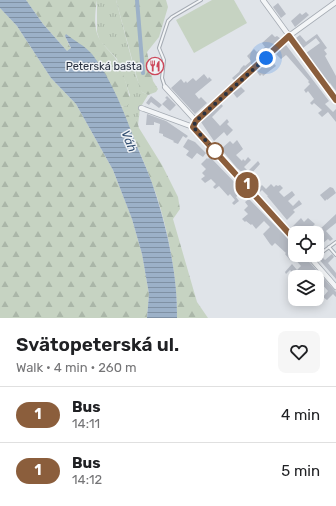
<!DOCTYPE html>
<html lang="en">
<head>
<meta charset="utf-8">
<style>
  body { margin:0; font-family:Rubik,sans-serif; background:#f6f6f6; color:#202124; height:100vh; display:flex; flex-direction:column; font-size:15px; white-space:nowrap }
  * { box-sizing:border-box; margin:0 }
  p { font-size:13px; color:#757577 }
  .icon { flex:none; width:22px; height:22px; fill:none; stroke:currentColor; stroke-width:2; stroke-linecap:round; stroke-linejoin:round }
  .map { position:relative; height:318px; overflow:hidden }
  .side { display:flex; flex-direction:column; background:#fff; flex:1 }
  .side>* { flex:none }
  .badge { padding:0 8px; border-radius:13px; font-size:14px; line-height:26px }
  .controls { position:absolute; left:288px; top:226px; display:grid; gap:8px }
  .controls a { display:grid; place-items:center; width:36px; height:36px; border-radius:8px; background:#fff; box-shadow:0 2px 10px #0003; font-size:20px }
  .you { position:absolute; width:20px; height:20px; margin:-10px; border:3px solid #fff; border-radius:50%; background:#1a73e8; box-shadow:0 0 0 6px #1a73e833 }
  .map>.badge { position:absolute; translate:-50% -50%; box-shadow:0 0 0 2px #fff }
  .round { display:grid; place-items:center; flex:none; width:42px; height:42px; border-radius:8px; background:#f6f6f6 }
  .summary { display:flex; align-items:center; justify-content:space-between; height:68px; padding:0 16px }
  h1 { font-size:19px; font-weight:600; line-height:30px }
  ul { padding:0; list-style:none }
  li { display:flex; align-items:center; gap:12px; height:56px; padding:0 16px; border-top:1px solid #e0e0e0 }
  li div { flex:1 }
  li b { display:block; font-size:15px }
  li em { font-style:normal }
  li .badge { min-width:44px; font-weight:700; text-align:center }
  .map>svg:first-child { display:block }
  .grass { fill:url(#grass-tufts) }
  .forest { fill:url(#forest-firs) }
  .garden { fill:#c6d3c2 }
  .water { fill:url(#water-rules) }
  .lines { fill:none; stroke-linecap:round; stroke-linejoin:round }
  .canal { stroke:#9cb1c8; stroke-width:4 }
  .building { fill:#b8bdc6 }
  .service-casing { stroke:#a5abb3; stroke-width:4 }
  .minor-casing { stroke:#a5abb3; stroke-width:6 }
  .service { stroke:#f3f5f7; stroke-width:2 }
  .minor { stroke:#f3f5f7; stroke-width:4.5 }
  .line-casing { stroke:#fff; stroke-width:9 }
  .line { stroke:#8b5e3c; stroke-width:6 }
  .walk { stroke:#293140; stroke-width:4; stroke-dasharray:0 7.2 }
  .stop-dot { fill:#fff; stroke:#8b5e3c; stroke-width:2 }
  .labels { text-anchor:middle; stroke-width:3; stroke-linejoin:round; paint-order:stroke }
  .poi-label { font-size:11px; fill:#293140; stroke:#f0f3f6; text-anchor:end }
  .water-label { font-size:12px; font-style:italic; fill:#345073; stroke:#f0f3f6 }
</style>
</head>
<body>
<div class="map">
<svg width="336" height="318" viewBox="0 0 336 318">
  <defs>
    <pattern id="grass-tufts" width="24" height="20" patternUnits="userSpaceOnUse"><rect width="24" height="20" fill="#c6d3c2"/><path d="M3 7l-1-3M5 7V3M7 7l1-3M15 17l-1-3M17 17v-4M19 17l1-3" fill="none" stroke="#aab6a8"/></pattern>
    <pattern id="forest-firs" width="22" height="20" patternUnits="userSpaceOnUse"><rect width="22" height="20" fill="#c6d3c2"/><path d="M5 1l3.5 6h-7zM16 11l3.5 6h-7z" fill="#aab6a8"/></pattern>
    <pattern id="water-rules" width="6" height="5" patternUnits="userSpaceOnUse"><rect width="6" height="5" fill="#9cb1c8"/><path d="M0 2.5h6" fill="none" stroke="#7f91a4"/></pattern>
  </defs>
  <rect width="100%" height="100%" fill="#e0e4e9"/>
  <!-- grass -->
  <polygon class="grass" points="97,0 116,0 136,76 142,92 148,95 140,108 138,125 137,121 127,115 125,116 121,106 123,107 130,95 117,59 100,41 97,32"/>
  <!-- forest -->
  <g class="forest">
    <path d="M 26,0 L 97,0 C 95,12 93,31 101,41 C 106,49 115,55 119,64 C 121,70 140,112 121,106 L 108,80 L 77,43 L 65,36 L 71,49 L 67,51 L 43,24 Z"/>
    <polygon points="116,0 166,0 168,7 159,37 147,52 153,81 158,89 156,92 148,95 142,92 140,89"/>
    <polygon points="0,8 17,26 51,78 76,104 113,170 132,219 142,254 149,294 147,318 0,318"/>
    <path d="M 127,115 L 132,115 L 137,121 L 139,128 L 162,165 L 178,197 L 180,209 L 173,219 L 197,302 L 208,318 L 177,318 C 178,280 168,230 156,194 C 147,168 135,142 125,116 Z"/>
  </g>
  <!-- garden -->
  <polygon class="garden" points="212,0 234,0 247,23 194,53 176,20"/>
  <!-- water -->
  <path class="water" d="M 0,0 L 26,0 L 43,24 L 67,51 L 71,48 L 65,36 L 66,34 C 76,42 84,45 92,54 C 112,80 125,114 136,144 C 143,161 151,178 156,195 C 168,233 178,278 177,318 L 147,318 L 149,294 L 142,254 L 132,219 L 113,170 L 76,104 L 51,78 L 17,26 L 0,8 Z"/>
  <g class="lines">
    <!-- canal -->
    <polyline class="canal" points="137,0 143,73"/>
  </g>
  <!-- building -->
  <g class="building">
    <polygon points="278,3 286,14 281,18 273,7"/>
    <polygon points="306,12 309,15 295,27 291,21 300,13 302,15"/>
    <polygon points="272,34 275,37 277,36 281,39 235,81 232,78 239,72 241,68 244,65 245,66 251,61 247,56 254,49 257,52 259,50 260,51 265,47 262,43"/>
    <polygon points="317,34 327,48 324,50 327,54 325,56 336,76 336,91 330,83 329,84 306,53 320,43 316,38 303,48 296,38 300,35 306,42"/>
    <polygon points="286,45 329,101 325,104 333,112 336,109 336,122 328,112 322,117 318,113 322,110 314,103 312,105 310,103 314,99 308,91 306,93 304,90 310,84 308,82 309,81 288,57 286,55 281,59 276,54"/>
    <polygon points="270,59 276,66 263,76 262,74 260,76 257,72"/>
    <polygon points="204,74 208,79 209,77 212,80 195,94 199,99 201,97 207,103 195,114 171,88 181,79 184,83 186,81 187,83 193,78 196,81"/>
    <polygon points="241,87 245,91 237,98 233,93"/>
    <polygon points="151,96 162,105 159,108 151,102 149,105 146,103"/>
    <polygon points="167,96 176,105 170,111 162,104 167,99 165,98"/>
    <polygon points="221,104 223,106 212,117 220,126 227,119 229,122 227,124 233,130 227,136 224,132 214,141 201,122"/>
    <polygon points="147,114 166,121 188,136 186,138 183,136 178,144 173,142 174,141 163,136 163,134 159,133 160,124 154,122 154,125 146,125"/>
    <polygon points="188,139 195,142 206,153 203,157 197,153 192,159 186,155 189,151 183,147"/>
    <polygon points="237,140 243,149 236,155 242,161 243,159 245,161 248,157 251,160 244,167 248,171 258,161 260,164 250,175 254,179 252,181 237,168 221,149 230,141 233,144"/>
    <polygon points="210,157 243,191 236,197 239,201 234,205 232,203 235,200 230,194 228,196 219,186 215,189 213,187 216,184 211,179 205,183 201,179 205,176 202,173 206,169 201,164 207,158 208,159"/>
    <polygon points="271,184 274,187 276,185 278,186 280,185 283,188 279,192 284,197 292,191 295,195 288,201 293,206 299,200 302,204 293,210 295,212 287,220 267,196 268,196 262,190 260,192 258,189 262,185 266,189"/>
    <polygon points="330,187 333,188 336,193 327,200 327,199 325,201 320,195"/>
    <polygon points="249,199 295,246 295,255 303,255 336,292 336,297 333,294 327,300 323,297 328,291 319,281 317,282 317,273 312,277 309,277 302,270 296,276 290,270 286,274 285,272 292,264 297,270 301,266 293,257 290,260 285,254 286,253 275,243 272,246 270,244 263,234 270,227 264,221 256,229 252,224 251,225 246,221 245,222 242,219 248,214 244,210 248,206 245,202"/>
    <polygon points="336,214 336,223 326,231 333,239 330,241 328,239 317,248 317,245 321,241 317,237 317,232"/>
    <polygon points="301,218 304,222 308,218 315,224 306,233 298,233 292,227"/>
    <polygon points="332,254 334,257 328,263 336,273 336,279 318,258 321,256 325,260"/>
  </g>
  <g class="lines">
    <defs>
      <g id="service">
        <polyline points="165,87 162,78 164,60 159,48 168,21 172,17 201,0"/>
        <polyline points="329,247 336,255"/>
        <polyline points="313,259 336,242"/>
      </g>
      <g id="minor">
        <polyline points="263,0 336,100"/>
        <polyline points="165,87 196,121"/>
        <polyline points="141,108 144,109 193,127 295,240"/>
        <polyline points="193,127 196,121 289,36 336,2"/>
        <polyline points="308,255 336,287"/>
      </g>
    </defs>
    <!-- service casing -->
    <use href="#service" class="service-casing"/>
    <!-- minor casing -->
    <use href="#minor" class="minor-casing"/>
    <!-- service -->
    <use href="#service" class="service"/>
    <!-- minor -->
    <use href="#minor" class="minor"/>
  </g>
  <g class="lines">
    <defs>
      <polyline id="line" points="295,240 193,127 196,121 289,36 336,100"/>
    </defs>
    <!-- line casing -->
    <use href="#line" class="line-casing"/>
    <!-- line -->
    <use href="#line" class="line"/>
    <!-- walk -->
    <polyline class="walk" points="215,151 220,156 193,127 196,121 266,58"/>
  </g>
  <!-- icons -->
  <defs>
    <symbol id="restaurant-ring" viewBox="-11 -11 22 22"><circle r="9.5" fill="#f0f3f6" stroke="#cc485b" stroke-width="1.5"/><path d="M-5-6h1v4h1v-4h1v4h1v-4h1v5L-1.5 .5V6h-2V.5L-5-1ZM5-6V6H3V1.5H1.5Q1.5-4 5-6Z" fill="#cc485b"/></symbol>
  </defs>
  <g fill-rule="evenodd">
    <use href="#restaurant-ring" x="145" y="56" width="20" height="20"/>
  </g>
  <!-- markers -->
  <circle class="stop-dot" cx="215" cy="151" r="8"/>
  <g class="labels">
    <!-- poi labels -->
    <g class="poi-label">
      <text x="142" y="70">Peterská bašta</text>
    </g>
    <!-- water labels -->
    <g class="water-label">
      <text transform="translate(129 141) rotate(68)" y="4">Váh</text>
    </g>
  </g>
</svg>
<div class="controls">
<a><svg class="icon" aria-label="locate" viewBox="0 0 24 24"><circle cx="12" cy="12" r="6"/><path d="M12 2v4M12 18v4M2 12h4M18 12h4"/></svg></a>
<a><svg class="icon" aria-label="layers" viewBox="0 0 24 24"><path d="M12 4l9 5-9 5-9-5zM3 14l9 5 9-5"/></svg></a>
</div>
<div class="you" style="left:266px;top:58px"></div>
<b class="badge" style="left:247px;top:185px;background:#8b5e3c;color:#fff">1</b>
</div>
<section class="side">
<div class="summary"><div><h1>Svätopeterská ul.</h1><p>Walk · 4 min · 260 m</p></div><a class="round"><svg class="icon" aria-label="heart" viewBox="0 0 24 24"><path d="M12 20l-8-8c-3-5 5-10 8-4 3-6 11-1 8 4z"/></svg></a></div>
<ul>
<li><span class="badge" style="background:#8b5e3c;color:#fff">1</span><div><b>Bus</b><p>14:11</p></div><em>4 min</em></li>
<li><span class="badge" style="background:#8b5e3c;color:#fff">1</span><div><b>Bus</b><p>14:12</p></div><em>5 min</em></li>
</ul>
</section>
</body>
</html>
